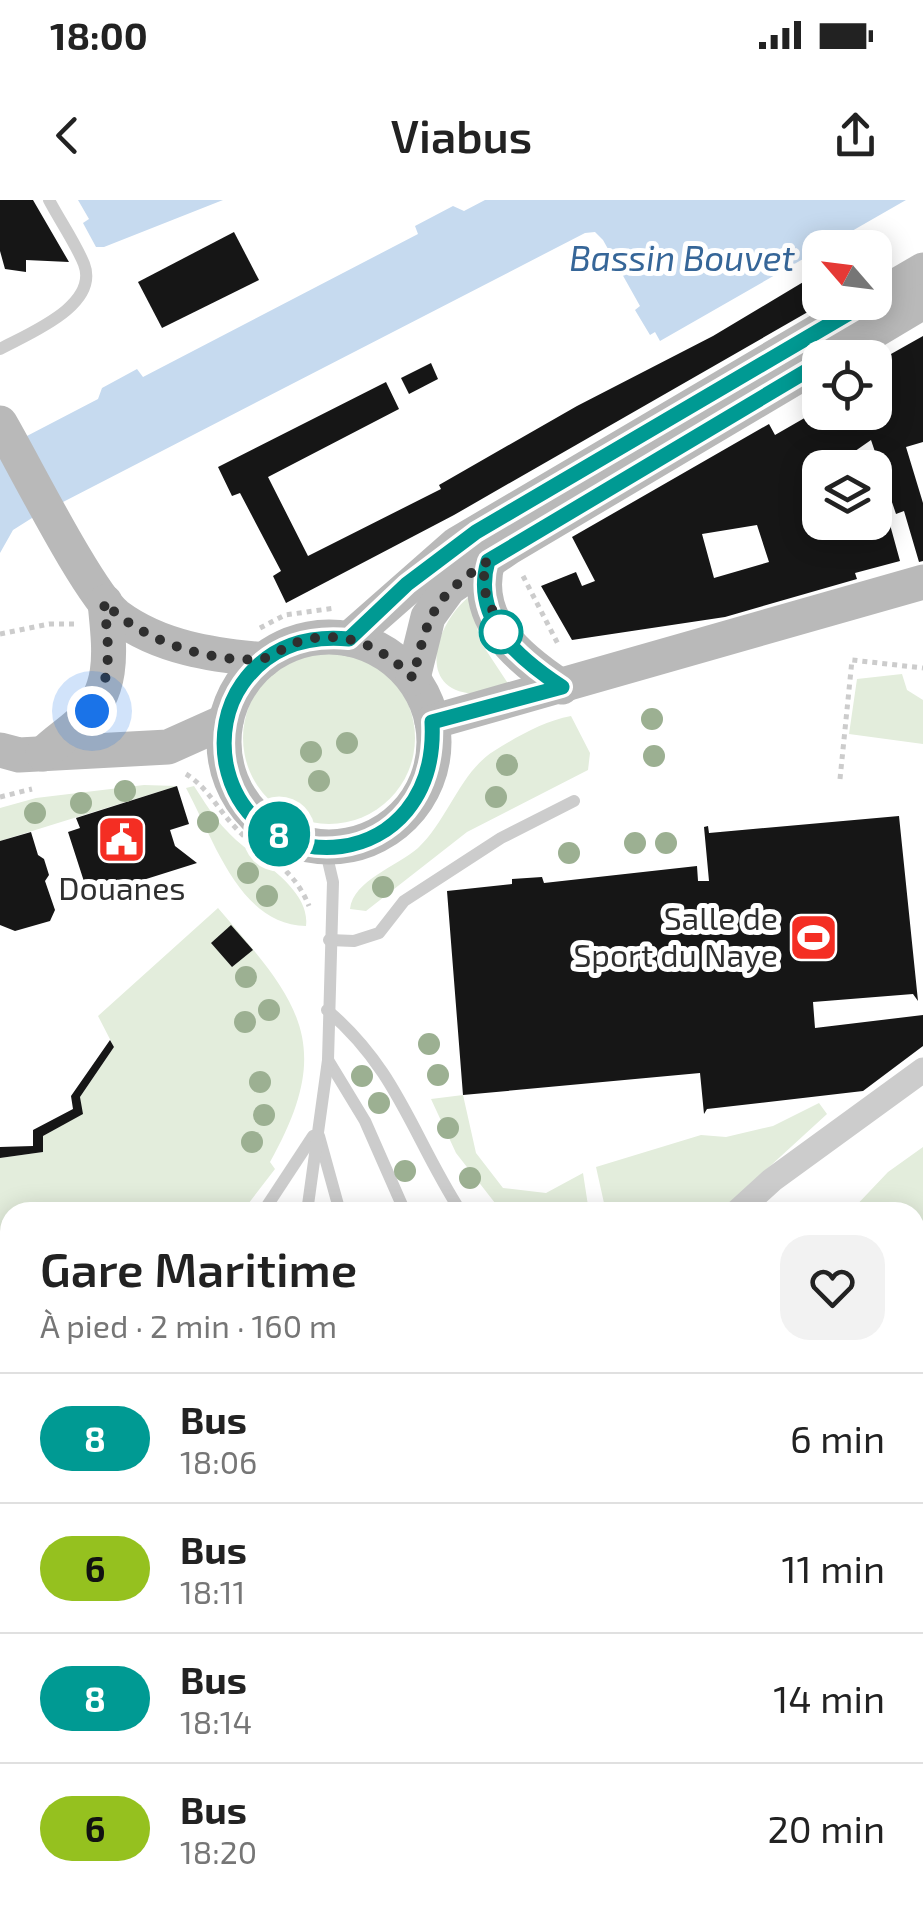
<!DOCTYPE html>
<html lang="fr">
<head>
<meta charset="utf-8">
<style>
  body { margin:0; font-family:"Exo 2",sans-serif; background:#f2f2f2; color:#222; height:100vh; display:flex; flex-direction:column; font-size:38px; white-space:nowrap }
  * { box-sizing:border-box; margin:0 }
  p { font-size:32px; color:#767676 }
  .icon { flex:none; width:55px; height:55px; fill:none; stroke:currentColor; stroke-width:2; stroke-linecap:round; stroke-linejoin:round }
  .map { position:relative; flex:1; overflow:hidden }
  .drawer { position:absolute; left:0px; top:1002px; width:925px; height:712px; display:flex; flex-direction:column; background:#fff; border-radius:30px 30px 0 0; box-shadow:0 5px 25px #0003 }
  .drawer>* { flex:none }
  .badge { padding:0 20px; border-radius:32px; font-size:35px; line-height:65px }
  .needle { width:65px; rotate:298deg }
  .tools { position:absolute; left:802px; top:30px; display:grid; gap:20px }
  .tools a { display:grid; place-items:center; width:90px; height:90px; border-radius:20px; background:#fff; box-shadow:0 5px 25px #0003; font-size:50px }
  .you { position:absolute; width:50px; height:50px; margin:-25px; border:8px solid #fff; border-radius:50%; background:#1a73e8; box-shadow:0 0 0 15px #1a73e833 }
  .map>.badge { position:absolute; translate:-50% -50%; box-shadow:0 0 0 5px #fff }
  .round { display:grid; place-items:center; flex:none; width:105px; height:105px; border-radius:30px; background:#f2f2f2 }
  .headline { display:flex; align-items:center; justify-content:space-between; height:170px; padding:0 40px }
  h1 { font-size:48px; font-weight:600; line-height:75px }
  ul { padding:0; list-style:none }
  li { display:flex; align-items:center; gap:30px; height:130px; padding:0 40px; border-top:2px solid #e0e0e0 }
  li div { flex:1 }
  li b { display:block; font-size:38px }
  li em { font-style:normal }
  li .badge { min-width:110px; font-weight:700; text-align:center }
  .status { display:flex; justify-content:space-between; align-items:center; height:70px; padding:0 50px; background:#fff; direction:ltr }
  .status svg { height:28px; fill:currentColor }
  header { display:flex; justify-content:space-between; align-items:center; height:130px; padding:0 40px; background:#fff; font-size:45px; font-weight:600 }
  .map>svg:first-child { display:block }
  .green { fill:#e3eddc }
  .water { fill:#c6daef }
  .building { fill:#161616; fill-rule:evenodd }
  .lines { fill:none; stroke-linecap:round; stroke-linejoin:round }
  .path { stroke:#ccc; stroke-width:5; stroke-dasharray:5 5; stroke-linecap:butt }
  .lane { stroke:#ccc; stroke-width:12 }
  .street { stroke:#ccc; stroke-width:25 }
  .secondary { stroke:#b9b9b9; stroke-width:35 }
  .tree { fill:#9cb092 }
  .line-casing { stroke:#fff; stroke-width:22 }
  .line { stroke:#009a93; stroke-width:15 }
  .walk { stroke:#2f2f2f; stroke-width:10; stroke-dasharray:0 18 }
  .stop-dot { fill:#fff; stroke:#009a93; stroke-width:5 }
  .labels { text-anchor:middle; stroke-width:10; stroke-linejoin:round; paint-order:stroke }
  .poi-label { font-size:32px; fill:#2f2f2f; stroke:#fff }
  .water-label { font-size:35px; font-style:italic; fill:#366698; stroke:#fff }
</style>
</head>
<body>
<div class="status"><b>18:00</b><svg viewBox="0 0 49 12"><path d="M0 12V9h3v3zM5 12V6h3v6zM10 12V3h3v9zM15 12V0h3v12zM26 1h20v11H26zM47 4h2v5h-2z"/></svg></div>
<header><svg class="icon" aria-label="back" viewBox="0 0 24 24"><path d="M15 5l-7 7 7 7"/></svg>Viabus<svg class="icon" aria-label="share" viewBox="0 0 24 24"><path d="M12 15V3M7 8l5-5 5 5M5 13v7h14v-7"/></svg></header>
<div class="map">
<svg width="923" height="1713" viewBox="0 0 923 1713">
  <rect width="100%" height="100%" fill="#fff"/>
  <!-- green -->
  <g class="green">
    <path d="M 470,396 L 480,441 L 511,488 C 501,490 489,494 479,494 C 413,494 435,423 470,396 Z"/>
    <circle cx="329" cy="538" r="86"/>
    <polygon points="902,474 907,490 923,500 923,544 849,534 857,479"/>
    <path d="M 571,516 L 590,553 L 588,570 L 467,632 L 366,711 L 350,709 C 353,680 398,666 418,648 C 448,620 460,572 494,551 C 518,536 544,521 571,516 Z"/>
    <polygon points="144,585 177,586 0,641 0,608 36,598"/>
    <path d="M 194,586 C 204,601 214,618 227,631 C 250,657 311,686 306,726 C 239,725 214,639 186,588 Z"/>
    <path d="M 218,708 C 298,801 337,843 270,962 L 275,969 L 242,1012 L 10,1012 L 10,1083 L 0,1079 L 0,958 L 43,952 L 43,936 L 82,914 L 80,897 L 114,847 L 98,816 Z"/>
    <polygon points="463,895 476,953 503,988 546,993 583,973 589,1012 502,1012 456,953 431,899"/>
    <polygon points="819,903 827,914 720,1012 606,1012 596,967 701,935 726,937 773,926"/>
    <polygon points="923,947 923,1713 394,1713 398,1705 915,1705 915,1012 850,1012 888,972"/>
  </g>
  <!-- water -->
  <g class="water">
    <polygon points="78,0 223,0 104,47 96,47 83,23 89,19"/>
    <polygon points="485,0 906,0 660,141 655,132 650,135 635,110 640,106 603,40 595,32 585,33 32,318 13,330 0,353 0,250 98,199 102,188 137,169 143,177 418,34 415,26 453,6 464,11"/>
    <polygon points="923,1081 923,1713 427,1713 431,1705 915,1705 915,1086"/>
  </g>
  <!-- building -->
  <g class="building">
    <polygon points="0,0 33,0 69,62 26,60 26,72 5,69 0,51"/>
    <polygon points="234,32 259,80 162,128 138,82"/>
    <polygon points="820,72 820,105 454,315 286,403 273,376 281,371 240,293 232,296 218,267 386,182 399,209 268,277 308,356 441,289 439,285 577,206 713,136"/>
    <path d="M 923,136 L 923,242 L 906,247 L 923,303 L 923,361 L 919,362 L 904,311 L 896,314 L 871,240 L 848,256 L 852,268 L 820,268 L 820,322 L 855,322 L 856,329 L 889,321 L 900,361 L 855,373 L 857,379 L 725,417 L 572,440 L 541,386 L 576,372 L 582,386 L 595,381 L 572,337 L 769,224 L 775,235 L 808,216 L 802,205 L 820,195 L 820,212 L 875,212 L 875,163 ZM 757,325 L 769,362 L 714,378 L 702,334 Z"/>
    <polygon points="431,163 438,179 409,194 401,178"/>
    <polygon points="177,586 189,624 170,630 175,646 197,663 89,697 68,632 80,628 76,618"/>
    <polygon points="899,616 918,801 913,794 813,802 815,828 923,815 923,846 863,891 707,909 704,914 700,873 463,895 447,691 512,684 512,679 542,677 544,683 697,666 698,681 709,681 704,627 708,626 709,633"/>
    <polygon points="31,632 38,655 44,659 49,675 45,681 55,710 50,721 15,731 0,725 0,641"/>
    <polygon points="231,725 253,750 232,767 211,743"/>
    <polygon points="110,840 114,847 80,897 83,914 43,936 43,952 0,958 0,947 33,946 33,930 73,909 71,896"/>
  </g>
  <g class="lines">
    <!-- path -->
    <g class="path">
      <polyline points="523,376 559,446"/>
      <polyline points="260,428 285,415 335,408"/>
      <polyline points="0,434 49,424 76,424"/>
      <path d="M 186,574 C 207,587 217,608 234,626 C 262,657 292,664 309,706"/>
      <polyline points="840,579 852,460 923,468"/>
      <polyline points="0,597 32,589"/>
    </g>
    <!-- lane -->
    <g class="lane">
      <path d="M 0,149 C 27,134 100,106 84,64 C 75,42 60,21 49,0"/>
      <polyline points="329,740 354,741 379,733 404,701 501,638 574,601"/>
      <path d="M 327,810 C 398,870 413,938 461,1012"/>
      <polyline points="328,860 365,921 405,1012"/>
      <polyline points="319,936 340,1012"/>
      <polyline points="263,1012 313,936"/>
      <polyline points="307,1012 328,860 333,682 325,648"/>
      <polyline points="0,1097 10,1099"/>
      <polyline points="0,1295 10,1286"/>
      <polyline points="0,1361 10,1345"/>
      <polyline points="0,1375 10,1365"/>
      <polyline points="0,1386 10,1383"/>
      <polyline points="0,1403 10,1409"/>
      <polyline points="0,1634 10,1639"/>
      <polyline points="0,1674 10,1697"/>
      <polyline points="27,1705 30,1713"/>
      <polyline points="0,1707 2,1713"/>
      <polyline points="160,1713 162,1705"/>
      <polyline points="178,1713 180,1705"/>
      <polyline points="196,1713 200,1705"/>
      <polyline points="305,1713 308,1705"/>
    </g>
    <!-- street -->
    <polyline class="street" points="737,1012 772,980 923,870"/>
    <!-- secondary -->
    <g class="secondary">
      <polyline points="875,98 923,70"/>
      <polyline points="829,158 923,102"/>
      <path d="M 0,223 C 23,262 88,393 117,416 C 160,448 213,455 264,460"/>
      <path d="M 488,361 C 471,419 518,458 562,487"/>
      <circle cx="329" cy="542" r="105"/>
      <polyline points="349,439 457,344 868,102"/>
      <polyline points="413,478 428,417 449,388 508,348 820,163"/>
      <polyline points="432,522 923,382"/>
      <polyline points="0,550 19,555 168,547 226,521"/>
      <path d="M 43,554 C 55,542 68,534 80,523 C 117,490 109,446 105,402"/>
    </g>
  </g>
  <!-- trees -->
  <g class="tree">
    <circle cx="652" cy="519" r="11"/>
    <circle cx="347" cy="543" r="11"/>
    <circle cx="311" cy="552" r="11"/>
    <circle cx="654" cy="556" r="11"/>
    <circle cx="507" cy="565" r="11"/>
    <circle cx="319" cy="581" r="11"/>
    <circle cx="125" cy="591" r="11"/>
    <circle cx="496" cy="597" r="11"/>
    <circle cx="81" cy="603" r="11"/>
    <circle cx="35" cy="613" r="11"/>
    <circle cx="208" cy="622" r="11"/>
    <circle cx="635" cy="643" r="11"/>
    <circle cx="666" cy="643" r="11"/>
    <circle cx="569" cy="653" r="11"/>
    <circle cx="248" cy="673" r="11"/>
    <circle cx="383" cy="687" r="11"/>
    <circle cx="267" cy="696" r="11"/>
    <circle cx="246" cy="777" r="11"/>
    <circle cx="269" cy="810" r="11"/>
    <circle cx="245" cy="822" r="11"/>
    <circle cx="429" cy="844" r="11"/>
    <circle cx="438" cy="875" r="11"/>
    <circle cx="362" cy="876" r="11"/>
    <circle cx="260" cy="882" r="11"/>
    <circle cx="379" cy="903" r="11"/>
    <circle cx="264" cy="915" r="11"/>
    <circle cx="448" cy="928" r="11"/>
    <circle cx="252" cy="942" r="11"/>
    <circle cx="405" cy="971" r="11"/>
    <circle cx="470" cy="978" r="11"/>
  </g>
  <g class="lines">
    <defs>
      <path id="line" d="M 820,163 L 488,361 C 471,419 518,458 562,487 L 432,522 C 440,675 251,687 226,564 C 221,536 226,507 242,484 C 268,447 306,435 349,439 L 407,384 L 476,332 L 868,102"/>
    </defs>
    <!-- line casing -->
    <use href="#line" class="line-casing"/>
    <!-- line -->
    <use href="#line" class="line"/>
    <!-- walk -->
    <path class="walk" d="M 92,511 C 114,475 108,442 104,402 C 140,440 209,463 260,459 C 271,458 284,447 295,443 C 340,427 381,445 413,478 C 429,413 431,400 488,361 L 482,384 L 501,432"/>
  </g>
  <!-- icons -->
  <defs>
    <symbol id="civic-square" viewBox="-11 -11 22 22"><rect x="-9" y="-9" width="18" height="18" rx="4" fill="#f42e23" stroke="#fff"/><path d="M-.6-6.5H3V-4.5H.6V-3L4-1V1h2V6H-6V1h2V-1L-.6-3ZM-1.2 2.5V6h2.4V2.5Z" fill="#fff"/></symbol>
    <symbol id="stadium-square" viewBox="-11 -11 22 22"><rect x="-9" y="-9" width="18" height="18" rx="4" fill="#f42e23" stroke="#fff"/><path d="M0-5a6.5 5 0 1 0 0 10a6.5 5 0 1 0 0-10ZM-3.5-1.8h7v3.6h-7Z" fill="#fff"/></symbol>
  </defs>
  <g fill-rule="evenodd">
    <use href="#civic-square" x="94" y="612" width="55" height="55"/>
    <use href="#stadium-square" x="786" y="710" width="55" height="55"/>
  </g>
  <!-- markers -->
  <circle class="stop-dot" cx="501" cy="432" r="20"/>
  <g class="labels">
    <!-- poi labels -->
    <g class="poi-label">
      <text x="122" y="700">Douanes</text>
      <text x="778" y="730" text-anchor="end">Salle de<tspan x="778" dy="37">Sport du Naye</tspan></text>
    </g>
    <!-- water labels -->
    <g class="water-label">
      <text x="682" y="71">Bassin Bouvet</text>
    </g>
  </g>
</svg>
<div class="tools">
<a><svg class="needle" viewBox="-14 -14 28 28"><path d="M0-13l5 13h-10z" fill="#e53935"/><path d="M0 13l5-13h-10z" fill="#767676"/></svg></a>
<a><svg class="icon" aria-label="locate" viewBox="0 0 24 24"><circle cx="12" cy="12" r="6"/><path d="M12 2v4M12 18v4M2 12h4M18 12h4"/></svg></a>
<a><svg class="icon" aria-label="layers" viewBox="0 0 24 24"><path d="M12 4l9 5-9 5-9-5zM3 14l9 5 9-5"/></svg></a>
</div>
<div class="you" style="left:92px;top:511px"></div>
<b class="badge" style="left:279px;top:634px;background:#009a93;color:#fff">8</b>
<section class="drawer">
<div class="headline"><div><h1>Gare Maritime</h1><p>À pied · 2 min · 160 m</p></div><a class="round"><svg class="icon" aria-label="heart" viewBox="0 0 24 24"><path d="M12 20l-8-8c-3-5 5-10 8-4 3-6 11-1 8 4z"/></svg></a></div>
<ul>
<li><span class="badge" style="background:#009a93;color:#fff">8</span><div><b>Bus</b><p>18:06</p></div><em>6 min</em></li>
<li><span class="badge" style="background:#95c11f;color:#111">6</span><div><b>Bus</b><p>18:11</p></div><em>11 min</em></li>
<li><span class="badge" style="background:#009a93;color:#fff">8</span><div><b>Bus</b><p>18:14</p></div><em>14 min</em></li>
<li><span class="badge" style="background:#95c11f;color:#111">6</span><div><b>Bus</b><p>18:20</p></div><em>20 min</em></li>
</ul>
</section>
</div>
</body>
</html>
